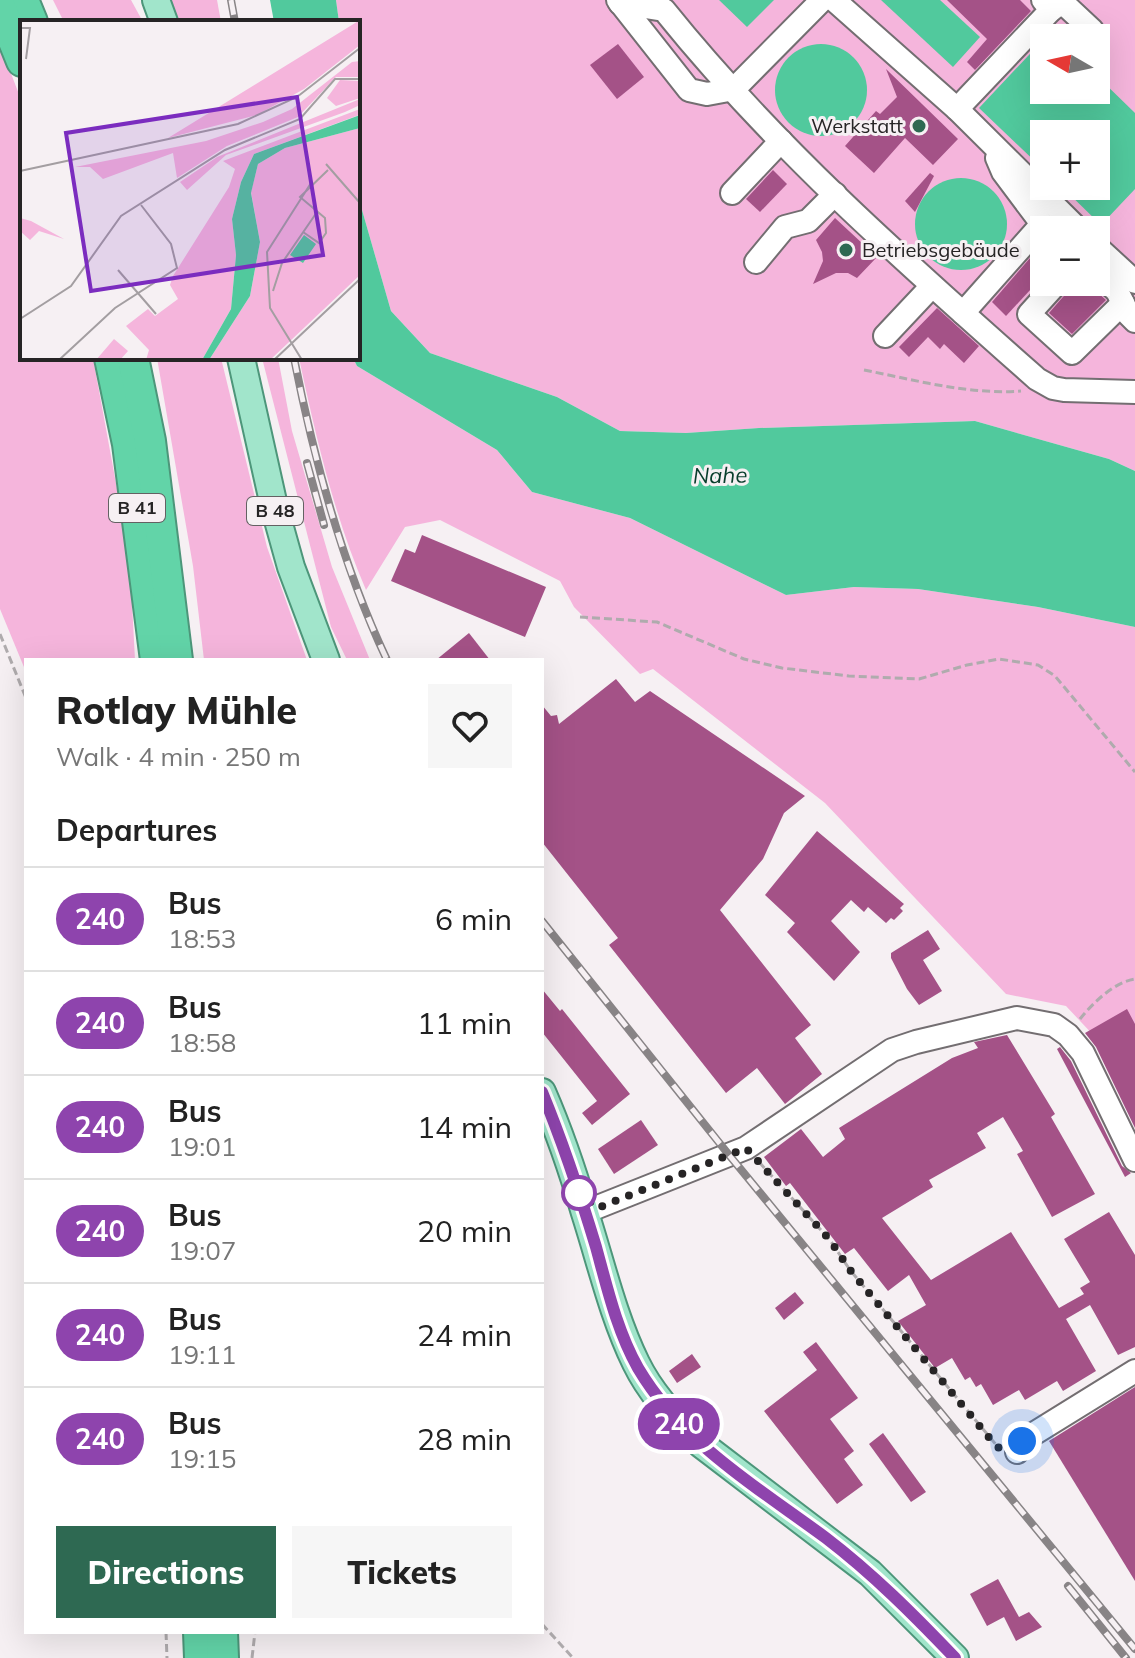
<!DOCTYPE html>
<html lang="en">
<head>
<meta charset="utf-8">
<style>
  body { margin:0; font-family:Mulish,sans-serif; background:#f6f6f6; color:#222; height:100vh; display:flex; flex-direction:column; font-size:30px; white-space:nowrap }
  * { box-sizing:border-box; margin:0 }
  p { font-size:26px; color:#767676 }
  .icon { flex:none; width:44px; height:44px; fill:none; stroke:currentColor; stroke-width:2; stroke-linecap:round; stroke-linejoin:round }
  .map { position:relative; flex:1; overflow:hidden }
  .side { position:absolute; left:24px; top:658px; width:520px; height:976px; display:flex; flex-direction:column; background:#fff; border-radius:0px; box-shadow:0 8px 32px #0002 }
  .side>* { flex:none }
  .badge { padding:0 16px; border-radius:26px; font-size:28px; line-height:52px }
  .needle { width:52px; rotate:279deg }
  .fabs { position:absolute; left:1030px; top:24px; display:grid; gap:16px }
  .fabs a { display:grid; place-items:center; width:80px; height:80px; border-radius:0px; background:#fff; box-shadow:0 8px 32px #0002; font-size:40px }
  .you { position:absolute; width:40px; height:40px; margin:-20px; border:6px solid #fff; border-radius:50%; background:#1a73e8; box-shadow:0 0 0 12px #1a73e833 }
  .map>.badge { position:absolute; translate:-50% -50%; box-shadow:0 0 0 4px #fff }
  h2 { padding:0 32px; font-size:30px; line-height:72px }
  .round { display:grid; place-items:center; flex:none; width:84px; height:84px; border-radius:0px; background:#f6f6f6 }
  .head { display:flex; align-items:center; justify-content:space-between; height:136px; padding:0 32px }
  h1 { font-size:38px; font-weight:800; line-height:60px }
  .cta { display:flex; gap:16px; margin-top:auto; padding:16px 32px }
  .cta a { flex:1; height:92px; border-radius:0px; background:#2e6952; color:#fff; font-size:32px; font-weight:800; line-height:92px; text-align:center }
  .cta a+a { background:#f6f6f6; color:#222 }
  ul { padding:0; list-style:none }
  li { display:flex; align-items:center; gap:24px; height:104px; padding:0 32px; border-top:2px solid #e0e0e0 }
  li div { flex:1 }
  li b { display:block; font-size:30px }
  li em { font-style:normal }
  li .badge { min-width:88px; font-weight:700; text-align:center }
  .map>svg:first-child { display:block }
  .green { fill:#f5b5dc; fill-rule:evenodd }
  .water { fill:#51c99d }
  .building { fill:#a45287 }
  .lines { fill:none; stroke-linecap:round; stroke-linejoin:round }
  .minor-casing { stroke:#736e71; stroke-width:26 }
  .major-casing { stroke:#4d967a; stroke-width:30 }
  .highway-casing { stroke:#4d967a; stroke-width:34 }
  .path { stroke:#afabad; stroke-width:3; stroke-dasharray:8 4; stroke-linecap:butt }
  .minor { stroke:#fff; stroke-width:22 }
  .major { stroke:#a1e5cb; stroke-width:26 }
  .highway { stroke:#62d4a8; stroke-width:30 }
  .rail-casing { stroke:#888486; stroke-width:8 }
  .rail { stroke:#f6f0f3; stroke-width:5; stroke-dasharray:15; stroke-linecap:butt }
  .line-casing { stroke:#fff; stroke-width:18 }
  .line { stroke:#8e44ad; stroke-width:12 }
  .walk { stroke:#262425; stroke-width:8; stroke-dasharray:0 14.4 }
  .poi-dot { fill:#2e6952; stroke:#f6f0f3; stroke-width:3 }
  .stop-dot { fill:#fff; stroke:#8e44ad; stroke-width:4 }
  .labels { text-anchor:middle; stroke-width:6; stroke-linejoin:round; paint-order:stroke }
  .shield { fill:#f6f0f3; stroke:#646163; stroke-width:2 }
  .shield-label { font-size:18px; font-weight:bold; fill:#262425 }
  .poi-label { font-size:20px; fill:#262425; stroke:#f6f0f3; text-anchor:end }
  .water-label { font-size:22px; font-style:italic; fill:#083e2c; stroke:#f6f0f3 }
  .inset-road { fill:none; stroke:#a39ea1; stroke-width:2 }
  .view { fill:#7b2cbf; fill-opacity:0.15; stroke:#7b2cbf; stroke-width:4 }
  .inset-edge { fill:none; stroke:#262425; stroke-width:4 }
</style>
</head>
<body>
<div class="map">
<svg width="1135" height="1658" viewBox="0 0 1135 1658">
  <rect width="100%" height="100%" fill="#f6f0f3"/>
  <!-- green -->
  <g class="green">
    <polygon points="53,0 131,0 143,22 64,22"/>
    <polygon points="170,0 217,0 221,22 178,22"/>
    <path d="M 336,0 L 1135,0 L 1135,471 L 1109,459 L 975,421 L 759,428 L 686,433 L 620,431 L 557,397 L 430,353 L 391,311 L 358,196 L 358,22 L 339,22 ZM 1044,38 L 1096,38 L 1096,90 L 1044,90 ZM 1044,134 L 1096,134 L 1096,186 L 1044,186 ZM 1044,230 L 1096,230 L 1096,282 L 1044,282 Z"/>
    <polygon points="0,45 22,102 22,358 93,358 122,516 131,584 135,660 26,660 26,672 0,609"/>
    <polygon points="157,358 221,358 267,547 307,660 204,660 193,566"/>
    <polygon points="262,358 278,358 292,431 332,567 370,660 347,660 331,627"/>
    <path d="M 299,358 L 353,358 L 357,366 L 497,450 L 532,492 L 630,518 L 786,595 L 854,587 L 918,589 L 1038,607 L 1135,627 L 1135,1063 L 1096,1038 L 1066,1006 L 1006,994 L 825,803 L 653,669 L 640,674 L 574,607 L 560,581 L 440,520 L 405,527 L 366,590 C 334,516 316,437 299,358 Z"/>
  </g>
  <!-- water -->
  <g class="water">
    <polygon points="270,0 336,0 339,22 274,22"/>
    <polygon points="719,0 774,0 747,27"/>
    <polygon points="881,0 940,0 980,37 953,67"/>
    <polygon points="1044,39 1044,90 1096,90 1096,75 1135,113 1135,189 1101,225 1061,186 1096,186 1096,134 1044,134 1044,170 979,108"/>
    <circle cx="821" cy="90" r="46"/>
    <circle cx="961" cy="224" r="46"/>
    <polygon points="358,196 391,311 430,353 557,397 620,431 686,433 759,428 975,421 1109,459 1135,471 1135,627 1038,607 918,589 854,587 786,595 630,518 532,492 497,450 357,366 353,358 358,358"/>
  </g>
  <!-- building -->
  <g class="building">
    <polygon points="947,0 1020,0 1031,11 975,70 967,62 987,39"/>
    <polygon points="618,44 644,77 617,99 590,65"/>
    <polygon points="886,69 958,139 933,165 905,138 874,173 845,146 876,111 880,114 897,97"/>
    <polygon points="773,170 787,184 760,212 746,199"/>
    <polygon points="930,173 934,176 915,212 905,201"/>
    <polygon points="835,218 877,257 857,278 848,273 836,273 813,284 823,261 822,252 816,240"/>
    <polygon points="1030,258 1044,271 1044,275 1006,316 992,302"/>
    <polygon points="1076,282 1086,282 1106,300 1072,334 1049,313"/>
    <polygon points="937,308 979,346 964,363 944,344 940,349 928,337 909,357 899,347"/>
    <polygon points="422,535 546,587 525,637 391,581 405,549 415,553"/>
    <polygon points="469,633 490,660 436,660"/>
    <polygon points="616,679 635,702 650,691 805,796 784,813 763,859 720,910 811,1025 795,1038 822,1074 785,1104 757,1068 726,1093 609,945 618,938 542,842 542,705 551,716 557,715 559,724"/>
    <polygon points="817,831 904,904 900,908 903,911 894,920 891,918 886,923 868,907 864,912 851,900 831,921 860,952 834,981 787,932 795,923 765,895"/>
    <polygon points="928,930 940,949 923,960 942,991 919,1005 907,989 891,958 891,953"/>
    <polygon points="542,989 560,1011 562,1009 630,1094 592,1125 582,1113 597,1101 542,1032"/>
    <polygon points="1127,1009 1135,1024 1135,1128 1096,1047 1085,1033"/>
    <polygon points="1007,1035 1055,1114 1051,1117 1095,1194 1052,1217 1017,1154 1023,1151 1003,1117 977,1133 986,1148 929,1180 933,1187 882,1218 931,1280 1011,1232 1059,1308 1084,1294 1080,1288 1090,1282 1064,1239 1109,1212 1135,1255 1135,1347 1118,1355 1090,1305 1066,1319 1096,1371 1063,1391 1057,1381 1025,1400 1019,1390 993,1405 981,1384 976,1387 970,1377 965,1380 952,1358 935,1368 898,1321 926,1305 909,1275 888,1291 854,1248 845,1254 790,1183 786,1186 764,1157 801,1129 823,1157 845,1139 839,1128 952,1058 978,1048 974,1042"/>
    <polygon points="1060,1047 1071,1061 1122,1166 1131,1173 1125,1177 1057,1049"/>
    <polygon points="641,1120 658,1145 614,1174 598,1149"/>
    <polygon points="795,1292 804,1303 784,1320 775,1308"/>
    <polygon points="816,1342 858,1398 830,1419 854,1451 844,1459 863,1485 837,1504 764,1411 817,1370 803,1352"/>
    <polygon points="692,1354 701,1367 677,1383 669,1371"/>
    <polygon points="1135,1387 1135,1581 1049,1441"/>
    <polygon points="883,1433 926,1492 911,1502 869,1444"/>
    <polygon points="998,1579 1019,1617 1029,1612 1042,1627 1016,1641 1004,1617 987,1626 970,1594"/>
  </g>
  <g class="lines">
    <defs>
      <g id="minor">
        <polyline points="618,0 689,90 707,94 734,89 822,0"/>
        <polyline points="834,0 957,109 1079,230"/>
        <path d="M 620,3 L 664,10 C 774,147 906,263 1037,379 L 1053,388 L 1064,390 L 1135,392"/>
        <polyline points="1051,10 1062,2 1092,30"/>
        <polyline points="957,109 1051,10 1043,0"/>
        <polyline points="732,193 781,141"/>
        <polyline points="1096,246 1135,282"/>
        <polyline points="756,262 785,227 808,221 835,194"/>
        <polyline points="1096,272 1117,291 1129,315 1135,321"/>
        <polyline points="1057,283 1029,314 1072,353 1123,303"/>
        <polyline points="963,313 1042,224 1003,172 997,158"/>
        <polyline points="885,336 932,286"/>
        <polyline points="585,1212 746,1148 892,1050 916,1042 1017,1018 1054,1025 1068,1035 1083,1053 1135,1160"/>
        <polyline points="1017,1452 1022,1441 1135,1371"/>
      </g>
      <g id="major">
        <polyline points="156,0 164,22"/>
        <polyline points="241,358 274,506 291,567 326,660"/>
        <path d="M 542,1092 C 559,1131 573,1172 585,1213 C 601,1263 613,1316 636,1363 C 651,1394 676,1421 701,1444 L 870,1573 L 955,1658"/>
      </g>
      <g id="highway">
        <polyline points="23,0 32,22"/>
        <polyline points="0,7 22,61"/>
        <polyline points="110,358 128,444 156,660"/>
        <polyline points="133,358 150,441 177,660"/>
        <polyline points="199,1632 200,1658"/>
        <polyline points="222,1632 223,1658"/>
      </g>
    </defs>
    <!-- minor casing -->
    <use href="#minor" class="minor-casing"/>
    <!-- major casing -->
    <use href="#major" class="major-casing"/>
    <!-- highway casing -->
    <use href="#highway" class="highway-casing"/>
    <!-- path -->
    <g class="path">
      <path d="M 864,370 C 915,380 969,395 1021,391"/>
      <polyline points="580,617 657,622 744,659 782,668 849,676 919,679 967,665 999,659 1038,665 1055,676 1135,772"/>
      <polyline points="0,634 26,698"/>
      <path d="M 1080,1019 C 1093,1003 1114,982 1135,979"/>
      <polyline points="759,1162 830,1240 850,1270 998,1447"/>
      <polyline points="542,1624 573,1658"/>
      <polyline points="166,1632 167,1658"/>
      <polyline points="252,1658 255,1632"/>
    </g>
    <!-- minor -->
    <use href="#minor" class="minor"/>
    <!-- major -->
    <use href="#major" class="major"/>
    <!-- highway -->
    <use href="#highway" class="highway"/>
    <defs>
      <g id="rail">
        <polyline points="231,0 235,22"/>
        <path d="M 294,358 C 314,460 342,565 387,660"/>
        <polyline points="307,463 324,525"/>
        <polyline points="542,921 729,1155 1135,1649"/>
        <polyline points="1068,1586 1126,1658"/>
      </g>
    </defs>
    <!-- rail casing -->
    <use href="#rail" class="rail-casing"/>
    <!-- rail -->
    <use href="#rail" class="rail"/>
  </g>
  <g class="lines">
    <defs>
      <path id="line" d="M 542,1092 C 563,1143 580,1194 596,1247 C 607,1287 617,1331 638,1368 C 683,1444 757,1487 826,1538 C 873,1574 914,1615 955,1658"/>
    </defs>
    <!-- line casing -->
    <use href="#line" class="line-casing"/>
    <!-- line -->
    <use href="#line" class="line"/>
    <!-- walk -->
    <polyline class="walk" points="579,1193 598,1208 746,1148 830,1240 850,1270 992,1441 1000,1449 1017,1452 1022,1441"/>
  </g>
  <!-- markers -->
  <g class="poi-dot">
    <circle cx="919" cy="126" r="8"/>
    <circle cx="846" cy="250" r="8"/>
  </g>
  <circle class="stop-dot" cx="579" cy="1193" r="16"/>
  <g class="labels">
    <!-- shield labels -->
    <g class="shield">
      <rect x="109" y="494" width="56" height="28" rx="6"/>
      <rect x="247" y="497" width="56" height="28" rx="6"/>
    </g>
    <g class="shield-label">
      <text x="137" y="514">B 41</text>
      <text x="275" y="517">B 48</text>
    </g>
    <!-- poi labels -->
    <g class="poi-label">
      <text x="903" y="133">Werkstatt</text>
      <text x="862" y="257" text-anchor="start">Betriebsgebäude</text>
    </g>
    <!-- water labels -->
    <g class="water-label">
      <text transform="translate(720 475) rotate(-1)" y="8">Nahe</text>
    </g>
  </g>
  <!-- overview -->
  <g transform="translate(20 20)">
    <rect width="340" height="340" fill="#f6f0f3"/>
    <path d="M 340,0 L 340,25 L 284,69 L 237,95 L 148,118 ZM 340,41 L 340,57 L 316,57 L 278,97 L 207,126 L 157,158 L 153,133 L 83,159 L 70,147 L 55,147 L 186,121 L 243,102 L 272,89 L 332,42 ZM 320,60 L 340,61 L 340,78 L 316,86 L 307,78 ZM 340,79 L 340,85 L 325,92 L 206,135 L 167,170 L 160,162 L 197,137 ZM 340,89 L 339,95 L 234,134 L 221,162 L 212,199 L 216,235 L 211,289 L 182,340 L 126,340 L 129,330 L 106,306 L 128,289 L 135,296 L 158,279 L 150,265 L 153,256 L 209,167 L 215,149 L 203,141 ZM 340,108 L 340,255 L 250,340 L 189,340 L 230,276 L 240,222 L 231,172 L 238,144 L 265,128 ZM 0,198 L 11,201 L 44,219 L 19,211 L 10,220 L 0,211 ZM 94,319 L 108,331 L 100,340 L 76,340 Z" fill="#f5b5dc"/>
    <path d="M 340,95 L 340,108 L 265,128 L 238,144 L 231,173 L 240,222 L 230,276 L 189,340 L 182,340 L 211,289 L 216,235 L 212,199 L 221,162 L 234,134 ZM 284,215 L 296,224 L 283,243 L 270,235 Z" fill="#51c99d"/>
    <path class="inset-road" d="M 0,8 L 10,8 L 6,39M 306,144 L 340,183M 0,151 L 218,104 L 277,77 L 340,28M 283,212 L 299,223 L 306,213 L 305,198 L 280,177 L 308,150M 98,250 L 136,294M 253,271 L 262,243 L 297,192M 0,299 L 51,266 L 101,196 L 205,130 L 280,99 L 315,59 L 340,59M 39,340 L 95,288 L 157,248 L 151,224 L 121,185M 254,340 L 340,259M 282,340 L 250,288 L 247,232 L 291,163"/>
    <path class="view" d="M 277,77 L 303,235 L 71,271 L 46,113 Z"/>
    <rect width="340" height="340" class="inset-edge"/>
  </g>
</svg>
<div class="fabs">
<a><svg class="needle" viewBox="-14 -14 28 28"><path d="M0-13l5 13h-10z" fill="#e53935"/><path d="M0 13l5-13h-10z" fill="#767676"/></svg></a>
<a>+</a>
<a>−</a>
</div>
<div class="you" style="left:1022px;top:1441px"></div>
<b class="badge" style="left:679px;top:1424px;background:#8e44ad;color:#fff">240</b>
<section class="side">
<div class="head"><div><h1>Rotlay Mühle</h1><p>Walk · 4 min · 250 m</p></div><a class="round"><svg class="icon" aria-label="heart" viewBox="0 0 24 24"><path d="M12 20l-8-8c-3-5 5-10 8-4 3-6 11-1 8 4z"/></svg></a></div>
<h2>Departures</h2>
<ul>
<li><span class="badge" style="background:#8e44ad;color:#fff">240</span><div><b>Bus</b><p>18:53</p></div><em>6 min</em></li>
<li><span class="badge" style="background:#8e44ad;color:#fff">240</span><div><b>Bus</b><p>18:58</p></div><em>11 min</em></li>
<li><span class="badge" style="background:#8e44ad;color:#fff">240</span><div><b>Bus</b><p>19:01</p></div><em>14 min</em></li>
<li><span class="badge" style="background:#8e44ad;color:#fff">240</span><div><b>Bus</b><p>19:07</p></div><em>20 min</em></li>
<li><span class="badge" style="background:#8e44ad;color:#fff">240</span><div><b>Bus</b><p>19:11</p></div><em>24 min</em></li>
<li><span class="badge" style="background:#8e44ad;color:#fff">240</span><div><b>Bus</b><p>19:15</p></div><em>28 min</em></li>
</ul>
<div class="cta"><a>Directions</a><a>Tickets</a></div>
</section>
</div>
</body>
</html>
